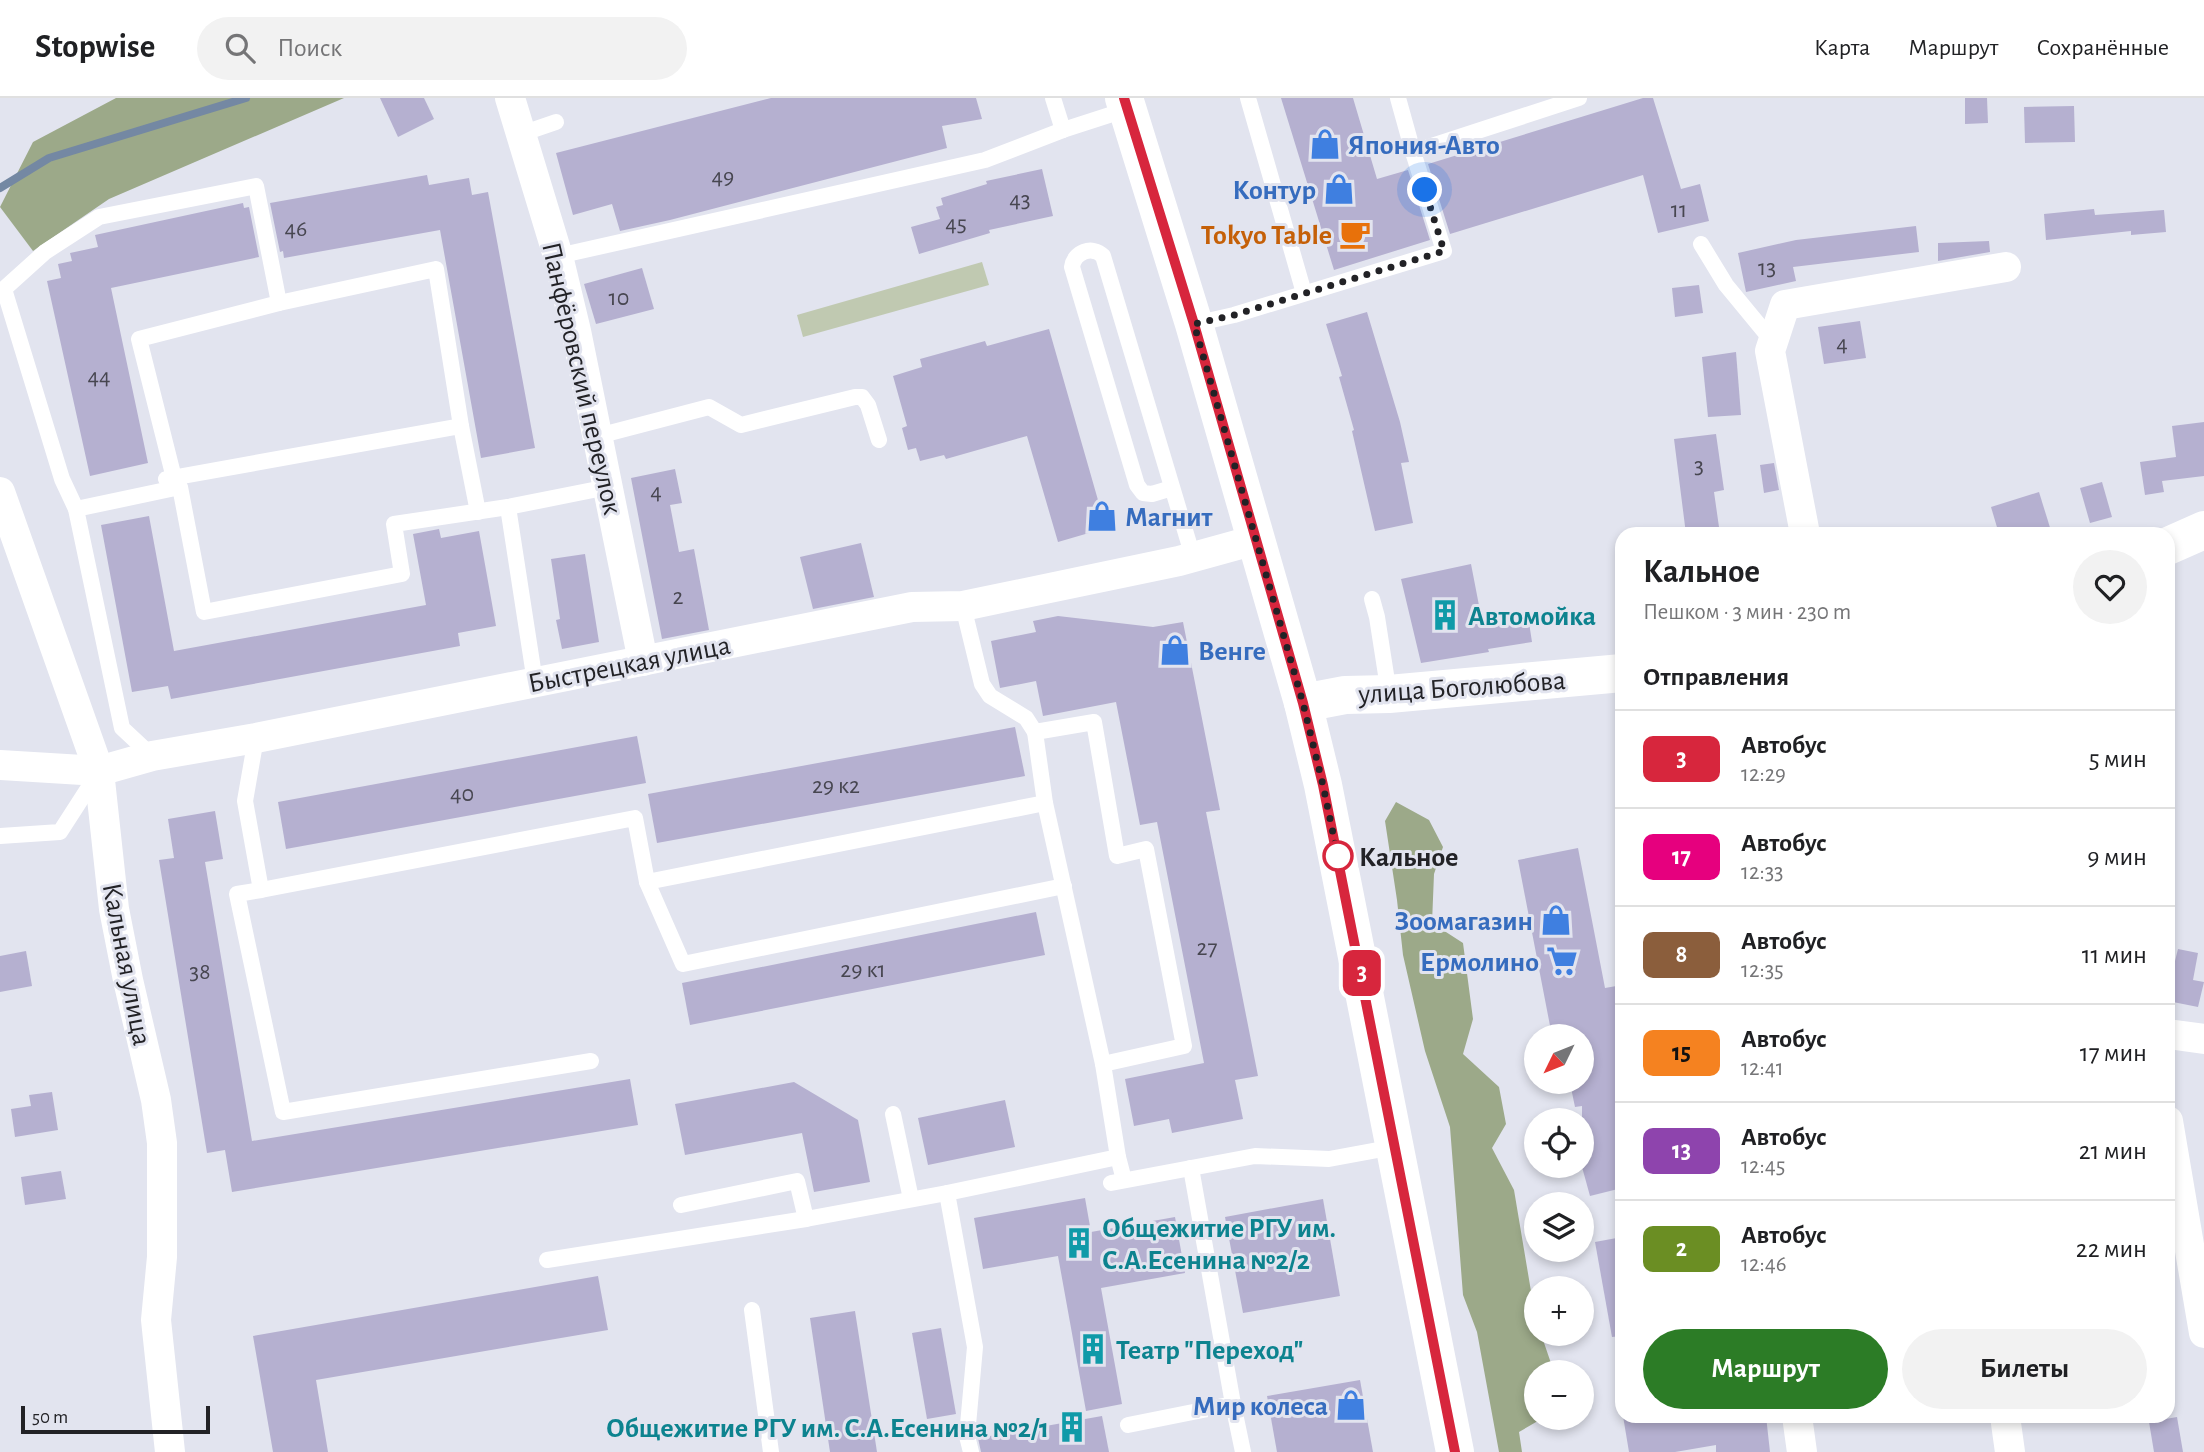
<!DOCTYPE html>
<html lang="ru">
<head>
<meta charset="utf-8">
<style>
  body { margin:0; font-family:"Alegreya Sans",sans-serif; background:#f2f2f2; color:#202124; height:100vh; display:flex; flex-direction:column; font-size:26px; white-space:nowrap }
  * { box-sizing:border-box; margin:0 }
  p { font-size:23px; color:#757577 }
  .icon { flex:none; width:38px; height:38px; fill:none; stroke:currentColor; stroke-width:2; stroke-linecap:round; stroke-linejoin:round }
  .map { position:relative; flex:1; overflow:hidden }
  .side { position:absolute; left:1615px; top:429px; width:560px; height:896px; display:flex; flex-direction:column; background:#fff; border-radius:21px; box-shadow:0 4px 10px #0003 }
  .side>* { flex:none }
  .badge { padding:0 14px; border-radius:10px; font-size:24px; line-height:46px }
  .needle { width:46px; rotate:227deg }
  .tools { position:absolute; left:1524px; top:926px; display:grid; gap:14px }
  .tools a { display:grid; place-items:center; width:70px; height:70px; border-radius:50%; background:#fff; box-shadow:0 4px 10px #0003; font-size:35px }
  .scale { position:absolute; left:21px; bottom:18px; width:189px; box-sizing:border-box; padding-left:7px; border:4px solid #222226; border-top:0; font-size:19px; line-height:24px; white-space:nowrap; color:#222226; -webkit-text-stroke:5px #e2e4ef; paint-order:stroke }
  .you { position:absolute; width:35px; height:35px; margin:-18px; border:5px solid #fff; border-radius:50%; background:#1a73e8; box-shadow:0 0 0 10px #1a73e833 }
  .map>.badge { position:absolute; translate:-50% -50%; box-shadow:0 0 0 4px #fff }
  h2 { padding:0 28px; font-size:26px; line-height:63px }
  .round { display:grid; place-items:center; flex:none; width:74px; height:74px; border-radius:37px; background:#f2f2f2 }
  .headline { display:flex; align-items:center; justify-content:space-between; height:119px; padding:0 28px }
  h1 { font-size:33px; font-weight:700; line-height:52px }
  .primary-button { display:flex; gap:14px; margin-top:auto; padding:14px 28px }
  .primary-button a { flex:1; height:80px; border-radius:42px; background:#2c7c26; color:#fff; font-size:28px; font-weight:700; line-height:80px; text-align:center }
  .primary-button a+a { background:#f2f2f2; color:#202124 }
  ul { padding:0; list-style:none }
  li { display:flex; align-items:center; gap:21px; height:98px; padding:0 28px; border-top:2px solid #e0e0e0 }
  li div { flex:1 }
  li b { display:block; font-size:26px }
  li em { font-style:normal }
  li .badge { min-width:77px; font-weight:700; text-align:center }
  header { display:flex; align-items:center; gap:42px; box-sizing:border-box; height:98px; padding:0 35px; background:#fff; border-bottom:2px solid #e0e0e0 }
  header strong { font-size:33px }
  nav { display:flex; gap:38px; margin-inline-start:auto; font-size:24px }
  .search { width:490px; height:63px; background:#f2f2f2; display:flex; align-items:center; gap:18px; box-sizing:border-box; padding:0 24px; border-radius:38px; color:#757577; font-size:26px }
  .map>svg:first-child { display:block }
  .green { fill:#c0c9b1 }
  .forest { fill:#9ca989 }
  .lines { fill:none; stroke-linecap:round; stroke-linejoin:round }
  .stream { stroke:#7488a3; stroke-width:8 }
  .building { fill:#b5b0d0 }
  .lane { stroke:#fff; stroke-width:16 }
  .street { stroke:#fff; stroke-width:30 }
  .secondary { stroke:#fff; stroke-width:38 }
  .line-casing { stroke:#fff; stroke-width:16 }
  .line { stroke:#d7263d; stroke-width:10 }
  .walk { stroke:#222226; stroke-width:7; stroke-dasharray:0 12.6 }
  .stop-dot { fill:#fff; stroke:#d7263d; stroke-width:3.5 }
  .labels { text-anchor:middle; stroke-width:6; stroke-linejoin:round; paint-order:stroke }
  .number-label { font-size:24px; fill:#474650 }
  .shop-label { font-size:28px; font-weight:bold; fill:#366cbe; stroke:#e2e4ef; text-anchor:end }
  .food-label { font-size:28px; font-weight:bold; fill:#c56008; stroke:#e2e4ef; text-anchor:end }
  .street-label { font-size:28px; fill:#222226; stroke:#e2e4ef }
  .culture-label { font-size:28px; font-weight:bold; fill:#0d838f; stroke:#e2e4ef; text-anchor:start }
  .stop-label { font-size:28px; font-weight:bold; fill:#222226; stroke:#e2e4ef; text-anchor:start }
</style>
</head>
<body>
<header>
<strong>Stopwise</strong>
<div class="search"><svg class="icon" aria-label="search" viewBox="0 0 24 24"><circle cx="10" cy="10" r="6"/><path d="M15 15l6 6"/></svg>Поиск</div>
<nav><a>Карта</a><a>Маршрут</a><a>Сохранённые</a></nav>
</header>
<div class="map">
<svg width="2204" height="1354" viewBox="0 0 2204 1354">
  <rect width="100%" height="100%" fill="#e2e4ef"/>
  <!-- green -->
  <polygon class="green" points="982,164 989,187 803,239 797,217"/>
  <!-- forest -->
  <g class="forest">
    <polygon points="116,0 344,0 109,101 33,153 0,109 33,44"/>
    <polygon points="1396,704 1429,722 1443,749 1434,776 1432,825 1463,845 1473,921 1463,956 1499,989 1506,1026 1492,1050 1514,1092 1536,1223 1536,1236 1541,1236 1554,1274 1536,1274 1536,1320 1543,1320 1519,1334 1522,1354 1499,1354 1477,1234 1463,1197 1450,1029 1425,953 1403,857 1397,802 1385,723"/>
  </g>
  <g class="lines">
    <!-- stream -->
    <polyline class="stream" points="0,90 49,60 246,0"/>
  </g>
  <!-- building -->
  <g class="building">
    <polygon points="380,0 424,0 434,21 398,39"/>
    <polygon points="771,0 976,0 982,21 942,28 947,50 670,122 620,133 612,106 573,117 556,55"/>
    <polygon points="1281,0 1353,0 1377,81 1408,72 1430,142 1334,172"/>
    <polygon points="1643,0 1653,0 1681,91 1700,86 1709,123 1658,135 1643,77 1450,136 1428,66"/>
    <polygon points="1965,0 1987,0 1988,25 1965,26"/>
    <polygon points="2074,8 2075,44 2025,45 2024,9"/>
    <polygon points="1042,71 1053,118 989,132 990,135 919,156 911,129 940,121 936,109 943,107 941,100 987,86 986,83"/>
    <polygon points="427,77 429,87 469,80 472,97 488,94 535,350 481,360 440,132 284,160 283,153 280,154 270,105"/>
    <polygon points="243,105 244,110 249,109 259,159 111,190 148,365 90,378 47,183 61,180 58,166 72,163 70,155 98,149 95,137"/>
    <polygon points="2094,111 2095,117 2164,112 2166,134 2131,137 2131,133 2046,142 2044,116"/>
    <polygon points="1916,128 1919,154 1793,169 1796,183 1746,194 1738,155 1796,142"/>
    <polygon points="1989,143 1990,154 1938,163 1938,145"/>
    <polygon points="642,170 654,211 596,226 584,186"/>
    <polygon points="1699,187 1703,215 1675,219 1672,190"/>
    <polygon points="1367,214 1400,324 1409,364 1401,365 1413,425 1375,433 1352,333 1354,332 1339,279 1342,278 1326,226"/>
    <polygon points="1860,223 1866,260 1824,266 1818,229"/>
    <polygon points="1049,231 1106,430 1058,444 1027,338 946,361 944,357 920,363 916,350 908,352 902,330 907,328 893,278 922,269 920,261 985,243 987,248"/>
    <polygon points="1736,254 1741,317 1708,319 1702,259"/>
    <polygon points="2204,324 2204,378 2162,383 2164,394 2145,397 2140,364 2176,359 2172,328"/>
    <polygon points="1716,336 1724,392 1714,394 1720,436 1686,436 1674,341"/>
    <polygon points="1774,365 1779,392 1764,395 1760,367"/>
    <polygon points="675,371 682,405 670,407 679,454 694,451 709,532 662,541 631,380"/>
    <polygon points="2102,384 2112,419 2090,425 2080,390"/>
    <polygon points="2039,394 2052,436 1999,436 1991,409"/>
    <polygon points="149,418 174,553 426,507 413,436 439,431 441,440 479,433 496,528 458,535 460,548 171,601 168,588 132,594 101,427"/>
    <polygon points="861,445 874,499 813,511 800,459"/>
    <polygon points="585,456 599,544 562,551 556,522 560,521 551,461"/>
    <polygon points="1471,466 1482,523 1528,518 1532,544 1488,551 1489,554 1421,565 1401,481"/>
    <polygon points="1058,518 1153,529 1183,524 1220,712 1206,714 1258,978 1235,982 1243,1021 1172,1035 1169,1021 1134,1028 1125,981 1204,965 1157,724 1140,727 1116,604 1043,618 1036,583 1000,590 991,543 1036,534 1033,523"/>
    <polygon points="1015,629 1025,678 657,745 648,696"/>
    <polygon points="637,638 646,685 286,751 278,704"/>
    <polygon points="215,713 223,761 205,764 252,1043 630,981 638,1027 232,1094 225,1052 207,1055 159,762 174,760 168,721"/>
    <polygon points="1578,750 1605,890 1622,887 1622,1090 1590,1098 1582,1069 1582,1008 1575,1009 1570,985 1582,984 1582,938 1552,938 1518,762"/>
    <polygon points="1036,814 1045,857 690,927 682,885"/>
    <polygon points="2178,851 2198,855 2193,882 2204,884 2198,909 2168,903 2168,866 2174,867"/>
    <polygon points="26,853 32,888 0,894 0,858"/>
    <polygon points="794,984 858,1022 870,1084 814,1094 802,1035 685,1057 675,1006"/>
    <polygon points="52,994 58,1032 15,1039 11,1011 31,1008 29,997"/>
    <polygon points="1005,1002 1015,1049 928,1067 918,1020"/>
    <polygon points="61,1073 66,1101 25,1107 21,1079"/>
    <polygon points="1085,1100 1091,1134 1175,1119 1185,1175 1101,1190 1122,1306 1086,1313 1058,1158 983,1171 974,1120"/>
    <polygon points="1323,1101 1340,1198 1243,1215 1225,1119"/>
    <polygon points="1622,1139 1622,1238 1612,1239 1595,1144"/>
    <polygon points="598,1178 608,1232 316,1282 328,1354 273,1354 253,1238"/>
    <polygon points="855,1213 877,1354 830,1354 810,1220"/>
    <polygon points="941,1230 956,1316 927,1321 912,1235"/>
    <polygon points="1360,1282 1373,1354 1277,1354 1267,1298"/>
    <polygon points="1102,1318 1109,1354 981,1354 978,1340"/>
    <polygon points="1623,1318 1766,1318 1770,1354 1716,1354 1716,1347 1675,1354 1629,1354"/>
    <polygon points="2177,1319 2183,1354 2154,1354 2149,1324"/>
  </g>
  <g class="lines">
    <!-- lane -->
    <g class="lane">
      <polyline points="1053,0 1063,32"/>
      <polyline points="1248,0 1304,195"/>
      <polyline points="1398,0 1413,54 1579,0"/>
      <polyline points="521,36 556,24"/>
      <polyline points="1701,146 1726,187 1773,244"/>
      <polyline points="558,158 985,62 1063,32 1128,11"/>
      <polyline points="1194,226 1234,217 1444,153 1413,54"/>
      <polyline points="461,328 478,414"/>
      <polyline points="598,338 709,309 741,327 855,299 862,299 868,307 879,342"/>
      <polyline points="166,381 461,328 436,171 279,205"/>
      <path d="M 1172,390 L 1152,396 L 1143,395 L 1137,387 L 1072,169 C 1074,154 1092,147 1103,158 L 1193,459"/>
      <polyline points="508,409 608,389"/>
      <polyline points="76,411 180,389 204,514 402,476 394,426 508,409 535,584"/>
      <polyline points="1372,501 1377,519 1389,596"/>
      <polyline points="963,508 982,586 990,598 1026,620 1035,634 1094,624 1117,758 1146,751 1184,948 1103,966 1118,1059 1124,1082"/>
      <polyline points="1035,634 1045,705 1103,966"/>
      <polyline points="256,640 245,703 261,792 237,796 283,1014 591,963"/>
      <polyline points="152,658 122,630 76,411 62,381 4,191 45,154 99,119 256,88 279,205 139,241 174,380"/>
      <polyline points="0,738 60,734 98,675"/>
      <polyline points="647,784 683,866 1064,788"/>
      <polyline points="261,792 635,720 647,784 1045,705"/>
      <polyline points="893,1016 911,1101"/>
      <polyline points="1111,1085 1255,1058 1329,1061 1394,1049"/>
      <polyline points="681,1107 797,1083 806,1121 947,1095"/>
      <polyline points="547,1162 806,1121"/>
      <polyline points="752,1212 771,1354"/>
      <polyline points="1233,1306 1243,1354"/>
      <polyline points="1128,1327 1233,1306 1191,1070"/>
      <polyline points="971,1354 967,1338 975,1249 947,1095 1118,1059"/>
    </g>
    <!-- street -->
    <g class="street">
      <polyline points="510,0 558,158 576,233 643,563"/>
      <polyline points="0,394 99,673 114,811 128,882 156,1002 162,1045 162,1159 156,1222 170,1354"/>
      <polyline points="1805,436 1770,253 1785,207 2006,169"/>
      <polyline points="0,667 99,673 152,658 256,640 912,509 963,508 1179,463 1255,442"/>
      <polyline points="2168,936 2204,941"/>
      <polyline points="2168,1023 2204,1235"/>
      <polyline points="1797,1318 1802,1354"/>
      <polyline points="2005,1318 2010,1354"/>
    </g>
    <!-- secondary -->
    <g class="secondary">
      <polyline points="1124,0 1194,226 1303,605 1323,687 1455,1354"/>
      <polyline points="2168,448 2204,432"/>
      <polyline points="1303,605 1345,597 1389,596 1622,575"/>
    </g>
  </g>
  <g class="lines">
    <defs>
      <polyline id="line" points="1124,0 1194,226 1303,605 1323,687 1455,1354"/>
    </defs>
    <!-- line casing -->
    <use href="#line" class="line-casing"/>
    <!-- line -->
    <use href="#line" class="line"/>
    <!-- walk -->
    <polyline class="walk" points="1338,758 1339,764 1323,687 1303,605 1194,226 1234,217 1444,153 1425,92"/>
  </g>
  <!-- icons -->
  <defs>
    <symbol id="shop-bare" viewBox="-9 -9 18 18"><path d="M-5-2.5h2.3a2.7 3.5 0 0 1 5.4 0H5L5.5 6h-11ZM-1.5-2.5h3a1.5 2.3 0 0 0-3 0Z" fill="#3f7fe0" stroke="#e2e4ef" stroke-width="2.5" paint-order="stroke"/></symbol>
    <symbol id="cafe-bare" viewBox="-9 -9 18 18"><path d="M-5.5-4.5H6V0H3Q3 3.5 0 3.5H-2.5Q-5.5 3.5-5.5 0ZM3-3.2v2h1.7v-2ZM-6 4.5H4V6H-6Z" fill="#e8710a" stroke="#e2e4ef" stroke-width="2.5" paint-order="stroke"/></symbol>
    <symbol id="building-bare" viewBox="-9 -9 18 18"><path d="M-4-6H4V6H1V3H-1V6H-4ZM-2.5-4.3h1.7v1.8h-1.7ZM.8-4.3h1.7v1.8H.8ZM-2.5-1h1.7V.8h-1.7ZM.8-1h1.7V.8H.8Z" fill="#0f9aa8" stroke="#e2e4ef" stroke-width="2.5" paint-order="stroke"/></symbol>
    <symbol id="supermarket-bare" viewBox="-9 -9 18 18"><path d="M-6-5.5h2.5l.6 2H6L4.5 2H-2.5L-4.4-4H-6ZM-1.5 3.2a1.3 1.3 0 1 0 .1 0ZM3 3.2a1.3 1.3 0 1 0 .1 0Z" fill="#3f7fe0" stroke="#e2e4ef" stroke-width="2.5" paint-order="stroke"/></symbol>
  </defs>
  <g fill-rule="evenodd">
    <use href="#shop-bare" x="1303" y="24" width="44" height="44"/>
    <use href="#shop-bare" x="1317" y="69" width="44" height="44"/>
    <use href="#cafe-bare" x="1333" y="114" width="44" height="44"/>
    <use href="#shop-bare" x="1080" y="396" width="44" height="44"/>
    <use href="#building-bare" x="1423" y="495" width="44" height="44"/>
    <use href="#shop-bare" x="1153" y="530" width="44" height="44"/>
    <use href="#shop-bare" x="1534" y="800" width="44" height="44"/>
    <use href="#supermarket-bare" x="1540" y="841" width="44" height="44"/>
    <use href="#building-bare" x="1057" y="1123" width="44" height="44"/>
    <use href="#building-bare" x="1071" y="1229" width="44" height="44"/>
    <use href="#shop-bare" x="1329" y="1285" width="44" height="44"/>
    <use href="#building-bare" x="1050" y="1307" width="44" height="44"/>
  </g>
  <!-- markers -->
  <circle class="stop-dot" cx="1338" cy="758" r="14"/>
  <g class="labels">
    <!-- number labels -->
    <g class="number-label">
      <text x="723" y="86">49</text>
      <text x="1020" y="109">43</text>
      <text x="1679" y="119">11</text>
      <text x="956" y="133">45</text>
      <text x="296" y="138">46</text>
      <text x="1767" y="177">13</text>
      <text x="619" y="207">10</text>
      <text x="1842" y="253">4</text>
      <text x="99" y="286">44</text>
      <text x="1699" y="375">3</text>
      <text x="656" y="401">4</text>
      <text x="678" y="506">2</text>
      <text x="836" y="695">29 к2</text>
      <text x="462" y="703">40</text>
      <text x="1207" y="857">27</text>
      <text x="863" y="879">29 к1</text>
      <text x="200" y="881">38</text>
    </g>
    <!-- shop labels -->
    <g class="shop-label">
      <text x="1348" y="56" text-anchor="start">Япония-Авто</text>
      <text x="1316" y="101">Контур</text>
      <text x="1125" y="428" text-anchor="start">Магнит</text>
      <text x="1198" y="562" text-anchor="start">Венге</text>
      <text x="1533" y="832">Зоомагазин</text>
      <text x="1539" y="873">Ермолино</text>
      <text x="1328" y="1317">Мир колеса</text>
    </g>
    <!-- food labels -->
    <g class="food-label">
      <text x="1332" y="146">Tokyo Table</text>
    </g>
    <!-- street labels -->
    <g class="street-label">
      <text transform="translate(583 280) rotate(77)" y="10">Панфёровский переулок</text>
      <text transform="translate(629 565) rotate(-11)" y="10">Быстрецкая улица</text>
      <text transform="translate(1462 588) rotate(-4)" y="10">улица Боголюбова</text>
      <text transform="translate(128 866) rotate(79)" y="10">Кальная улица</text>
    </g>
    <!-- culture labels -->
    <g class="culture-label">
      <text x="1468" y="527">Автомойка</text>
      <text x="1102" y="1139">Общежитие РГУ им.<tspan x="1102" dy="32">С.А.Есенина №2/2</tspan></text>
      <text x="1116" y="1261">Театр "Переход"</text>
      <text x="1049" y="1339" text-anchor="end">Общежитие РГУ им. С.А.Есенина №2/1</text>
    </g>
    <!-- stop labels -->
    <g class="stop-label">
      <text x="1359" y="768">Кальное</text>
    </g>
  </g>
</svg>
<div class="tools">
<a><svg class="needle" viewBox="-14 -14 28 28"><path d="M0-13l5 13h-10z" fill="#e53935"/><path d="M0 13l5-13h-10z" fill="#757577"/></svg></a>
<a><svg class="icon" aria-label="locate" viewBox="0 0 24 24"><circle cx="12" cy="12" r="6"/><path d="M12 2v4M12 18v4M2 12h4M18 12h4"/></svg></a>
<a><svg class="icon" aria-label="layers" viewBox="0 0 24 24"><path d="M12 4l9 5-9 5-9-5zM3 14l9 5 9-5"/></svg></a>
<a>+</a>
<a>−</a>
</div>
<div class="scale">50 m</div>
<div class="you" style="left:1425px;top:92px"></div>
<b class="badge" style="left:1362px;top:875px;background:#d7263d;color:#fff">3</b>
<section class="side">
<div class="headline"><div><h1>Кальное</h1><p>Пешком · 3 мин · 230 m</p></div><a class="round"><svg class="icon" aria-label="heart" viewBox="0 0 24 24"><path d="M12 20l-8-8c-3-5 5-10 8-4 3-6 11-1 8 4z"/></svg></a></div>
<h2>Отправления</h2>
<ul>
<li><span class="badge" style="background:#d7263d;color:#fff">3</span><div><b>Автобус</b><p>12:29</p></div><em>5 мин</em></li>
<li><span class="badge" style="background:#e6007e;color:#fff">17</span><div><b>Автобус</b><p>12:33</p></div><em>9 мин</em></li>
<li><span class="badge" style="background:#8b5e3c;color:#fff">8</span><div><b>Автобус</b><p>12:35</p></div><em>11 мин</em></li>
<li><span class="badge" style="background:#f58220;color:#111">15</span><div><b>Автобус</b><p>12:41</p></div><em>17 мин</em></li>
<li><span class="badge" style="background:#8e44ad;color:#fff">13</span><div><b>Автобус</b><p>12:45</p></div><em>21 мин</em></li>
<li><span class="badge" style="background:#6b8e23;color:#fff">2</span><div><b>Автобус</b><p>12:46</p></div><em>22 мин</em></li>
</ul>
<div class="primary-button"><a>Маршрут</a><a>Билеты</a></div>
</section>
</div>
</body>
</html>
